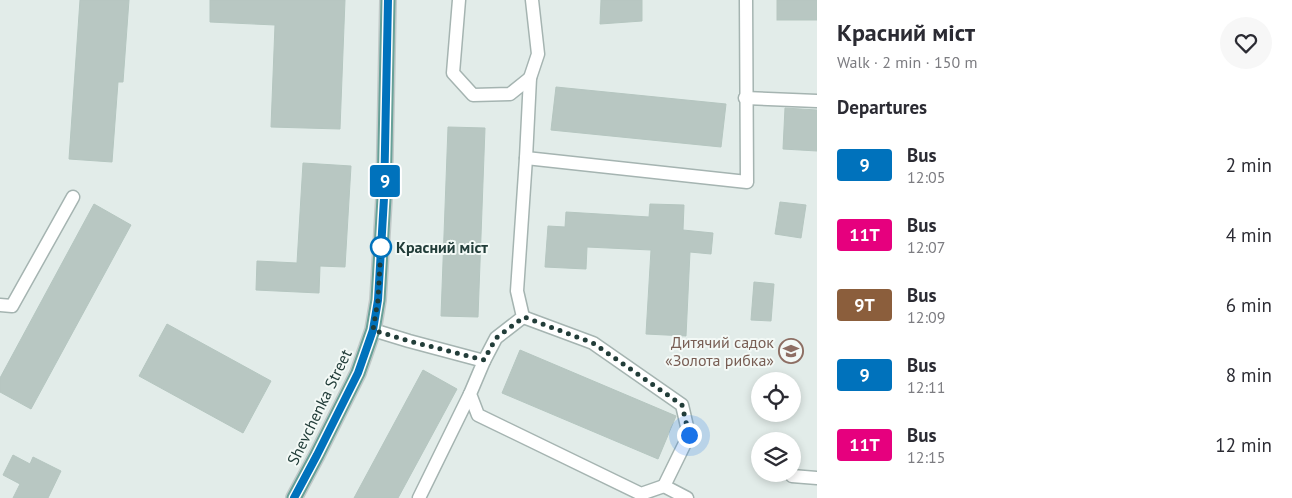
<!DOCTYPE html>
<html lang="en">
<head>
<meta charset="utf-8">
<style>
  body { margin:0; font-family:"PT Sans",sans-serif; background:#f7f7f7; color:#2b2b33; height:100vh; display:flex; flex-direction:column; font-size:19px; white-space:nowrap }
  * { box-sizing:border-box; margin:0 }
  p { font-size:16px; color:#7c7c81 }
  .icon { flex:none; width:28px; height:28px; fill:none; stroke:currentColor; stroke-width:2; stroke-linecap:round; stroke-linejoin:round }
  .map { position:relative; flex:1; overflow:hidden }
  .panel { display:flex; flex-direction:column; background:#fff; width:475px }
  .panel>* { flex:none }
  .badge { padding:0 10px; border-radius:4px; font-size:18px; line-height:32px }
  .tools { position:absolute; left:751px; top:372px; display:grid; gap:10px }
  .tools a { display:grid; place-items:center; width:50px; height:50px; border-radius:50%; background:#fff; box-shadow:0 2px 8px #0003; font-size:25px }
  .you { position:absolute; width:25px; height:25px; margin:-12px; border:4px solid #fff; border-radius:50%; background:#1a73e8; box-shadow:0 0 0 8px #1a73e833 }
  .map>.badge { position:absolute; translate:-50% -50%; box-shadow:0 0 0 2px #fff }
  h2 { padding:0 20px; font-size:19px; line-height:45px }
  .round { display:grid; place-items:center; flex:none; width:52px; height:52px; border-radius:26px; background:#f7f7f7 }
  .headline { display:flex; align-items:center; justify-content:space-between; height:85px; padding:0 20px }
  h1 { font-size:24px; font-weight:600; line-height:38px }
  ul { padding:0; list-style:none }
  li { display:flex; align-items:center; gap:15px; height:70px; padding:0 20px }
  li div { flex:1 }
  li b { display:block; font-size:19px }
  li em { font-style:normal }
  li .badge { min-width:55px; font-weight:700; text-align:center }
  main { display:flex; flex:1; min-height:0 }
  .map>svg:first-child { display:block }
  .building { fill:#b8c7c2; stroke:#b5c6c0 }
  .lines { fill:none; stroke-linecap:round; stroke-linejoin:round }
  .service-casing { stroke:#a5b4b1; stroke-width:15 }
  .primary-casing { stroke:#c1c9c8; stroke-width:18 }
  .service { stroke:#fff; stroke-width:12 }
  .primary { stroke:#67a198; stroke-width:15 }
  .line-casing { stroke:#fff; stroke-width:11 }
  .line { stroke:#0072bc; stroke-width:8 }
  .walk { stroke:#223d39; stroke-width:5; stroke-dasharray:0 9 }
  .stop-dot { fill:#fff; stroke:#0072bc; stroke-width:2.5 }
  .labels { text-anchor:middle; stroke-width:4; stroke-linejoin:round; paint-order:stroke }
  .stop-label { font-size:16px; font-weight:bold; fill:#223d39; stroke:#f3f9f6; text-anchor:start }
  .education-label { font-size:16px; fill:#785e54; stroke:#f3f9f6; text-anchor:end }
  .street-label { font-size:16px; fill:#223d39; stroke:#f3f9f6 }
</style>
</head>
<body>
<main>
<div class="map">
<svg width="817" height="498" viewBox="0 0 817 498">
  <rect width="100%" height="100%" fill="#e2ece9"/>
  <!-- building -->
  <g class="building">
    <polygon points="80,0 129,0 123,82 118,82 112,162 69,159"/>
    <polygon points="210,0 345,0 340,129 271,127 275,25 210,22"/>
    <polygon points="601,0 642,0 642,21 600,24"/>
    <rect x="777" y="0" width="40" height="20"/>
    <polygon points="556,87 726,104 721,147 551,130"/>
    <polygon points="785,108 817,110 817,151 783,149"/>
    <polygon points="448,127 485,128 478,317 441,316"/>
    <polygon points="303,163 351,166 345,267 320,266 319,293 256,290 257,261 297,263"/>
    <polygon points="780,202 806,205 801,238 775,234"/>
    <polygon points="94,204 131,225 31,409 0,392 0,378"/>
    <polygon points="650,204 684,205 683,230 713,233 711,254 690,252 686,336 646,334 651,250 587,247 586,269 545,267 548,226 565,227 566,212 649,217"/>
    <polygon points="754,282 774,284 771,321 751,320"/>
    <polygon points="167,324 271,381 243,433 139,376"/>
    <polygon points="520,350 676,416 658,459 502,393"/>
    <polygon points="423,370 457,389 398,498 354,498"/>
    <polygon points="13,455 30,464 33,457 61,471 48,498 13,498 20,484 3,475"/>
  </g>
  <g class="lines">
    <defs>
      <g id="service">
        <polyline points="459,0 453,73 473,95 510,94 530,78"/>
        <polyline points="745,98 817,101"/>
        <polyline points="526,158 747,182 746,0"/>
        <polyline points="0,305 12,306 73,197"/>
        <polyline points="523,317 593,343 682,405 689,435 664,486"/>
        <polyline points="373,330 409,341 484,361 470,394 478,415 641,494 664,486 687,498"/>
        <polyline points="484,361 496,338 523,317 517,291 526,158 530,78 538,54 532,0"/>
        <polyline points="792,476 817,478"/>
        <polyline points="419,498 470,394"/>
      </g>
      <polyline id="primary" points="294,498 317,455 358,373 373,330 378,300 384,198 388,0"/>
    </defs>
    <!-- service casing -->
    <use href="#service" class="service-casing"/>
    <!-- primary casing -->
    <use href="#primary" class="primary-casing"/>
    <!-- service -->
    <use href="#service" class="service"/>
    <!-- primary -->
    <use href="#primary" class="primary"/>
  </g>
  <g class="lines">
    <defs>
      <polyline id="line" points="294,498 317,455 358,373 373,330 378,300 384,198 388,0"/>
    </defs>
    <!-- line casing -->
    <use href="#line" class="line-casing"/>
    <!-- line -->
    <use href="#line" class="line"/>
    <!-- walk -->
    <polyline class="walk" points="381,247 378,300 373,330 409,341 484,360 496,338 524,317 593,343 682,405 689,435"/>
  </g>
  <!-- icons -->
  <defs>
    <symbol id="school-ring" viewBox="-11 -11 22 22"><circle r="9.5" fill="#f3f9f6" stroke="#8d6e63" stroke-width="1.5"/><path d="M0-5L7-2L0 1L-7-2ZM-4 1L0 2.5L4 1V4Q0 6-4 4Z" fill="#8d6e63"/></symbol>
  </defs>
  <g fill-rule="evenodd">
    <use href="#school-ring" x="777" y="337" width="28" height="28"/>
  </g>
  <!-- markers -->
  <circle class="stop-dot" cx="381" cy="247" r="10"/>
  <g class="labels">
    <!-- stop labels -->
    <g class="stop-label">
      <text x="396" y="253">Красний міст</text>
    </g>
    <!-- education labels -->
    <g class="education-label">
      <text x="774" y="348">Дитячий садок<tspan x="774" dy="18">«Золота рибка»</tspan></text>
    </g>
    <!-- street labels -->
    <g class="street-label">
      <text transform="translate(319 407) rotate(-64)" y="6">Shevchenka Street</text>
    </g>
  </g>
</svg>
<div class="tools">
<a><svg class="icon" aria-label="locate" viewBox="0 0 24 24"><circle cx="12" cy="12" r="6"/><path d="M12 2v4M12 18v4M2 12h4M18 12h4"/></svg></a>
<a><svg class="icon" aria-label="layers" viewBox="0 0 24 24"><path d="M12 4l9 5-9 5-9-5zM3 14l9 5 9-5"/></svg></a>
</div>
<div class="you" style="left:689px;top:435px"></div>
<b class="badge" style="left:385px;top:181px;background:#0072bc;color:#fff">9</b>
</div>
<section class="panel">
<div class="headline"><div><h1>Красний міст</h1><p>Walk · 2 min · 150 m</p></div><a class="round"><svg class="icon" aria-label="heart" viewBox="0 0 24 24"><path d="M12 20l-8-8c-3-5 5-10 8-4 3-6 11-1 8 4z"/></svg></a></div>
<h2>Departures</h2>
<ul>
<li><span class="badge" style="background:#0072bc;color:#fff">9</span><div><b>Bus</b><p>12:05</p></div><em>2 min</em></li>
<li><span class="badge" style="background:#e6007e;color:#fff">11Т</span><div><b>Bus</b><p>12:07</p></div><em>4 min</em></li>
<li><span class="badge" style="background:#8b5e3c;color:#fff">9Т</span><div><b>Bus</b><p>12:09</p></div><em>6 min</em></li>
<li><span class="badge" style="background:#0072bc;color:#fff">9</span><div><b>Bus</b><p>12:11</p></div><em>8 min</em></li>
<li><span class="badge" style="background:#e6007e;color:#fff">11Т</span><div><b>Bus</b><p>12:15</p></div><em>12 min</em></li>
</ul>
</section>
</main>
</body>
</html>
